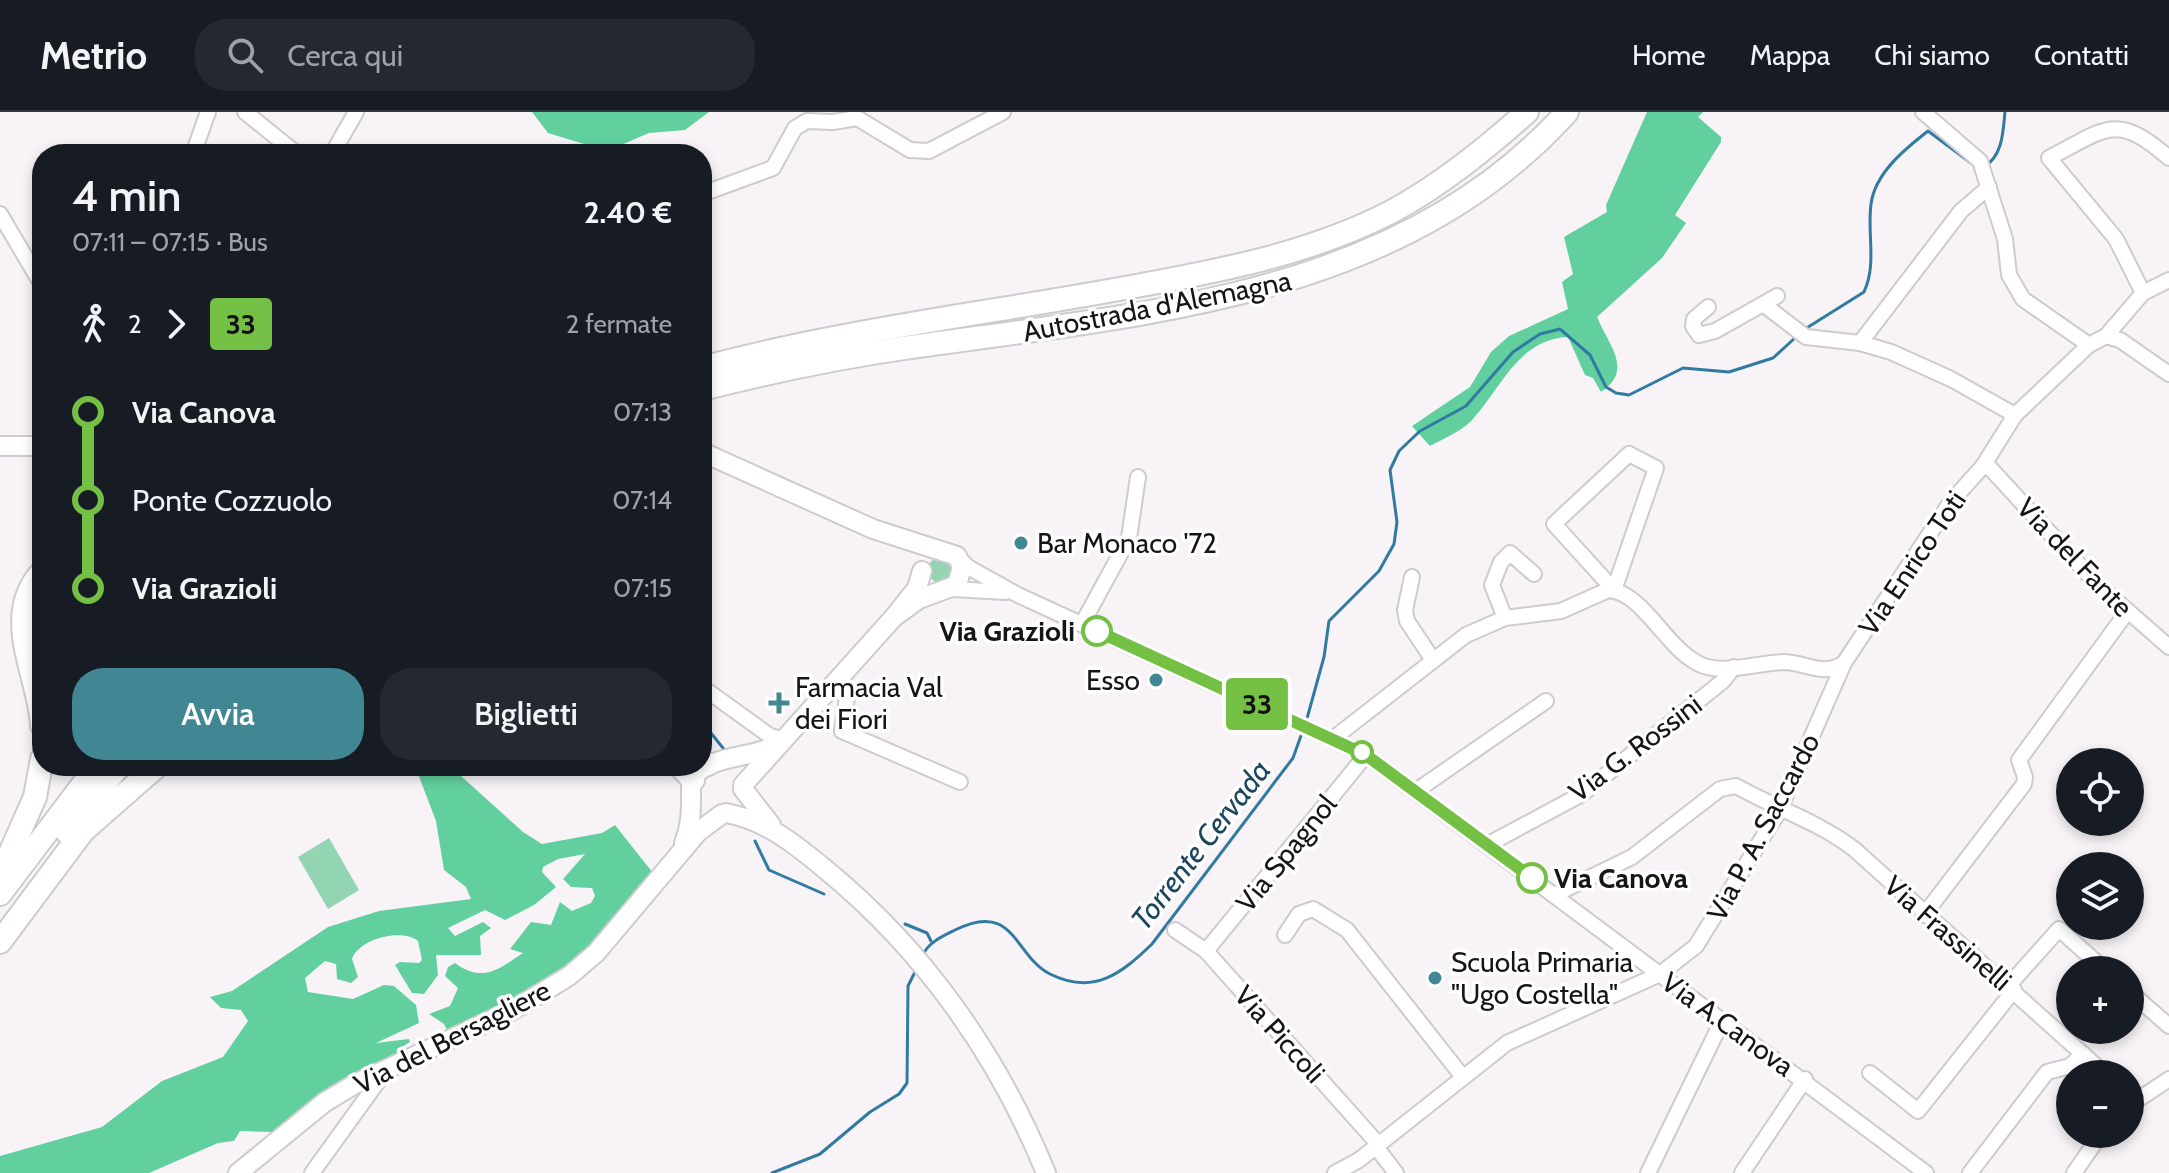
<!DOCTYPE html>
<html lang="it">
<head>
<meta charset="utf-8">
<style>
  body { margin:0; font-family:Cabin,sans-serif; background:#242831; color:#f1f3f6; height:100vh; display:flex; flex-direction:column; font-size:30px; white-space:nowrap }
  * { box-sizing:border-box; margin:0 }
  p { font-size:26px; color:#9ea1a6 }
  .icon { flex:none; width:44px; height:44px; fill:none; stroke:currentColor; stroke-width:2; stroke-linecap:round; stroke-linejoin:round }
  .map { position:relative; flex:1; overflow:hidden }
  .sheet { position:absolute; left:32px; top:32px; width:680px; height:632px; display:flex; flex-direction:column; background:#171b24; border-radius:32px; box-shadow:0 4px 12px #0003 }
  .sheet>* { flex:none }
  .badge { padding:0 16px; border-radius:6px; font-size:28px; line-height:52px }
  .buttons { position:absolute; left:2056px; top:636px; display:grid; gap:16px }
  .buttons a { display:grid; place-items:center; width:88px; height:88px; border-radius:50%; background:#171b24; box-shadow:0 4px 12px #0003; font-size:40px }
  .map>.badge { position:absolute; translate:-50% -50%; box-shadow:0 0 0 4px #fff }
  .legs { display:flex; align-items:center; gap:12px; height:88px; padding:0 40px; font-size:26px }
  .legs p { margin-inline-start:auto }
  .headline { display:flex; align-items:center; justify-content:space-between; height:136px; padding:0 40px }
  h1 { font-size:44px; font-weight:600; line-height:60px }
  .button { display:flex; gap:16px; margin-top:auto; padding:16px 40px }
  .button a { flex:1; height:92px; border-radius:32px; background:#418793; color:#fff; font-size:32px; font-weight:600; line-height:92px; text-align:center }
  .button a+a { background:#242831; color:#f1f3f6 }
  ul { padding:0 40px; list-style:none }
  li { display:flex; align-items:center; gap:28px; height:88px; font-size:30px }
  li i { display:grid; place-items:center; width:12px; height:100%; margin:0 10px; background:currentColor }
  li i::after { content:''; width:20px; height:20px; margin:-10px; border:6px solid; border-radius:50%; background:#171b24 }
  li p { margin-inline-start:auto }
  li:first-child i { background:linear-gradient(#0000 50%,currentColor 0) }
  li:last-child i { background:linear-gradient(currentColor 50%,#0000 0) }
  header { display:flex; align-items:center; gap:48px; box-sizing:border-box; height:112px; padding:0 40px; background:#171b24; border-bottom:2px solid #363941 }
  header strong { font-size:38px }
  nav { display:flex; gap:44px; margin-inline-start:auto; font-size:28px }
  .search { width:560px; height:72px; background:#242831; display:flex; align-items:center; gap:20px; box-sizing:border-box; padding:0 28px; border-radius:32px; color:#9ea1a6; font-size:30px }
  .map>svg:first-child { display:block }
  .green { fill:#93d4b3 }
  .forest { fill:#62d09e }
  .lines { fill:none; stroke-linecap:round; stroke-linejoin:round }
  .stream { stroke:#317aa2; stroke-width:3 }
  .minor-casing { stroke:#cecbce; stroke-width:18 }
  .major-casing { stroke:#cecbce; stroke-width:22 }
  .highway-casing { stroke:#cecbce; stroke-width:26 }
  .minor { stroke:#fff; stroke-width:14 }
  .major { stroke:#fff; stroke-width:18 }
  .highway { stroke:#fff; stroke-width:22 }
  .line-1-casing { stroke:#fff; stroke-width:18 }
  .line-1 { stroke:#74c044; stroke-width:12 }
  .poi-dot { fill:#418793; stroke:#fff; stroke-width:3 }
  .stop-1-dot { fill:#fff; stroke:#74c044; stroke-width:4 }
  .labels { text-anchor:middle; stroke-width:7; stroke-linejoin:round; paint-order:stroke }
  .street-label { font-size:28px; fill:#161415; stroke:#fff }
  .poi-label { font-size:28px; fill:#161415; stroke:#fff; text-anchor:start }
  .stop-label { font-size:28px; font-weight:bold; fill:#161415; stroke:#fff; text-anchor:end }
  .water-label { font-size:30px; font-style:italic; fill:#1b465e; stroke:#fff }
</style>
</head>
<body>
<header>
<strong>Metrio</strong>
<div class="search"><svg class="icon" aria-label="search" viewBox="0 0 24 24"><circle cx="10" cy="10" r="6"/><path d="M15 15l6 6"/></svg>Cerca qui</div>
<nav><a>Home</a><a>Mappa</a><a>Chi siamo</a><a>Contatti</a></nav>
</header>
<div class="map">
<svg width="2169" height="1061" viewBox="0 0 2169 1061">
  <rect width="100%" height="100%" fill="#f7f3f6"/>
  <!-- green -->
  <g class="green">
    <circle cx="941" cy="458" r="13"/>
    <polygon points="329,726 359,778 328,797 298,745"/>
  </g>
  <!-- forest -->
  <g class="forest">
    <polygon points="532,0 709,0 685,18 649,21 607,39 548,21"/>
    <path d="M 1647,0 L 1703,0 L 1698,5 L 1721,25 L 1721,30 L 1675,103 L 1686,111 L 1662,146 L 1597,205 C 1609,234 1634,258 1601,280 L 1593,266 L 1585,263 L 1568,225 C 1518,227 1501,277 1472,308 C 1462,319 1443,327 1430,334 L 1412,314 L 1470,275 L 1491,240 L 1509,224 L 1568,197 L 1562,170 L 1573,162 L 1564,125 L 1607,100 L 1606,93 Z"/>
    <path d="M 415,654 L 450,654 L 523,720 L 542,732 L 602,721 L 615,713 L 653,761 L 592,836 L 545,873 L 448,920 L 444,912 L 429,902 L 450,894 L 458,876 L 445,864 L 448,855 L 455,851 C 483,872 500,856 523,841 L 510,837 L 531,810 L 551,813 L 560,790 L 572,799 L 591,791 L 595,784 L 592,776 L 571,775 L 563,767 L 585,742 L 558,747 L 543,755 L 542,760 L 556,775 L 534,793 L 505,808 L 485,798 L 448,816 L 455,824 L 483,810 L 491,816 L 480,824 L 481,843 L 436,843 L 438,863 L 424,882 L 412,881 L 395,853 L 400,850 L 419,851 L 422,848 L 418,829 C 401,816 359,827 352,847 L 358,865 L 351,871 L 337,867 L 336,852 L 325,849 L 305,866 L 308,880 L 353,887 L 384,873 L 394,874 L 416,893 L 419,911 L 376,931 L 409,927 L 410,930 L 402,935 L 404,940 L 274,1020 L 240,1019 L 234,1029 L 218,1031 L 149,1061 L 0,1061 L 0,1044 L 102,1015 L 162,969 L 223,945 L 248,909 L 241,898 L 221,896 L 210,885 L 232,879 L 328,815 L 379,799 L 471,787 L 466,775 L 444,758 L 436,709 Z"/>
  </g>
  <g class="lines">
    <!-- stream -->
    <g class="stream">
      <path d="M 1985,54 C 2003,43 2003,19 2005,0"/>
      <path d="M 1805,217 L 1864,180 C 1877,152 1867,122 1871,92 C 1875,61 1905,37 1928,19 L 1971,51"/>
      <polyline points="702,610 727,641"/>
      <polyline points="1306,610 1324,545 1329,509 1379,459 1394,432 1397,410 1390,358 1399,339 1420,319 1466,294 1513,240 1540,222 1560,217 1590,243 1606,275 1616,281 1629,283 1683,256 1729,260 1773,246 1796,225"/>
      <polyline points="755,729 769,758 824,782"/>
      <polyline points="905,812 927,821 931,829"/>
      <path d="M 922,844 C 929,830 941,825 955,818 C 1015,788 1014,844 1050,862 C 1094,884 1122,861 1152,832 L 1293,646 L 1303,618"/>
      <polyline points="772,1061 820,1042 870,1000 899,982 907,971 908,874 916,858"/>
    </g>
    <defs>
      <g id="minor">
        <polyline points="245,0 297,42"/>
        <polyline points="1923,0 1980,49 2005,127 2009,163 2023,187 2089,233"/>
        <polyline points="193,42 208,0"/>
        <polyline points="332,42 356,0"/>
        <polyline points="702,82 773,56 795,16 807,9 833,10 857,6 910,38 929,39 1003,0"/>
        <polyline points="0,102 42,173"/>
        <path d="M 2143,181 L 2116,127 L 2049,46 C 2107,16 2116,0 2169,46"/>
        <polyline points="1777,184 1763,192 1806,225 1860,231 1891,240 1951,267 2015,303"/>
        <polyline points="1708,195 1694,207 1693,214 1699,223 1715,219 1763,192"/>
        <polyline points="2106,224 2120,228 2169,262"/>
        <polyline points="1860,231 1961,99 1989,75"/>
        <polygon points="1629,342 1656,356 1614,478 1554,412"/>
        <polyline points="1983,354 2015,303 2089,233 2106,224 2143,181 2169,168"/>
        <polyline points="1983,354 1990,356 2097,472 2169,535"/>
        <polyline points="957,444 968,455 1018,483 1366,643 1926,1061"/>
        <polyline points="1412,465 1405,498 1407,509 1433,548"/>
        <polyline points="952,477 1006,480"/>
        <polyline points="1505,506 1492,473 1501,450 1510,441 1534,462"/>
        <polyline points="1082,512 1129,426 1138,365"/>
        <polyline points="834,571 847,586 842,619 960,670"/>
        <polyline points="702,575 770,624 782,627"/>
        <path d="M 1334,626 L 1466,523 L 1505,506 L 1561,499 L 1608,478 C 1644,479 1668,542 1704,554 C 1728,562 1760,550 1785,550 C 1806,551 1825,565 1844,551"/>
        <polyline points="1416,679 1546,589"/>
        <polyline points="1487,733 1582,682 1723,569 1734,555"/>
        <path d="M 1554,783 L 1632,745 L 1720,677 L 1736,674 C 1775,696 1817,709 1854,737 L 2105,962"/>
        <polyline points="1924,803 2024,672 2025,665 2019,648 2127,500"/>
        <polyline points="1175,818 1206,839 1379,1033"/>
        <polyline points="1285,823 1299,802 1313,797 1347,818 1462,964"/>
        <polyline points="1206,839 1366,643"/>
        <polyline points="2009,873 2059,817 2105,858"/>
        <polyline points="2130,880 2169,914"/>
        <polyline points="1870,961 1918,999 2014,878"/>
        <polyline points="2130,993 2169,967"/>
        <polyline points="1376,1035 1396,1061"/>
        <polyline points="312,1061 387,957"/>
        <polyline points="1335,1061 1359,1048 1507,931 1660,862 1696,834 1779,699 1844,551 1950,391 1983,354"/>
        <polyline points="1648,1061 1722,909"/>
        <polyline points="1742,1061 1805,967"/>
        <polyline points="1970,1061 2047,960 2070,954 2083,942"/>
        <polyline points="2074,1061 2101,1022"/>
      </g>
      <g id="major">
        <polyline points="0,334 42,334"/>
        <polyline points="702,340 873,417 957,444 962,455 957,473 919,487 894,505"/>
        <polyline points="743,673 894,505 917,476 922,459"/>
        <polyline points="743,677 771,713"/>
        <path d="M 726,701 C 765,708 795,732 825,757 C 924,838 998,943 1046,1061"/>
        <path d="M 684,731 C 692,711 691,696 691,676 C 692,644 747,647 769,636"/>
        <polyline points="238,1061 325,990 355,972 513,898 569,864 596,841 698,720 722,702"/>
      </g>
      <g id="highway">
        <path d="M 702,256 C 844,218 991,201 1136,174 C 1224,158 1311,141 1391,100 C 1441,73 1484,38 1527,0"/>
        <path d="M 702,277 C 769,260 835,246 904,236 C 1137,202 1397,188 1567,0"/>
        <path d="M 42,460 C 1,505 39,562 42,613"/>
        <polyline points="702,650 708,652"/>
        <polyline points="680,654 693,668"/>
        <polyline points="67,720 119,654"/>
        <polyline points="0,764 35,685 42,647"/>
        <polyline points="0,782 97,654"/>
        <polyline points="0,830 83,719 157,654"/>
      </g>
    </defs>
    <!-- minor casing -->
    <use href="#minor" class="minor-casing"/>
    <!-- major casing -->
    <use href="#major" class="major-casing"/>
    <!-- highway casing -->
    <use href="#highway" class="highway-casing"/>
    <!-- minor -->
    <use href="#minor" class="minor"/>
    <!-- major -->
    <use href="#major" class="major"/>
    <!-- highway -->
    <use href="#highway" class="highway"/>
  </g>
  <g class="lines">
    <defs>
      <polyline id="line-1" points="1097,519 1366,643 1532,766"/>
    </defs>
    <!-- line-1 casing -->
    <use href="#line-1" class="line-1-casing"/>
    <!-- line-1 -->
    <use href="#line-1" class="line-1"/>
  </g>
  <!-- markers -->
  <g class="poi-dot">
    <circle cx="1021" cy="431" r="8"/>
    <circle cx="1156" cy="568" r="8"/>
    <path d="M775 579h8v8h8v8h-8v8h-8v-8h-8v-8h8z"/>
    <circle cx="1435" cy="866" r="8"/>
  </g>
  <g class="stop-1-dot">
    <circle cx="1097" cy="519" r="14"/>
    <circle cx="1362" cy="640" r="10"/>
    <circle cx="1532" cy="766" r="14"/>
  </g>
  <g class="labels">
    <!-- street labels -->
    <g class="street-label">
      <text transform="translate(1157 194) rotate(-11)" y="10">Autostrada d'Alemagna</text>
      <text transform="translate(2075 445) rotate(46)" y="10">Via del Fante</text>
      <text transform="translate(1912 451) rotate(-56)" y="10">Via Enrico Toti</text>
      <text transform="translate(1635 636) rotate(-37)" y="10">Via G. Rossini</text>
      <text transform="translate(1763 715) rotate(-62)" y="10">Via P. A. Saccardo</text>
      <text transform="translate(1286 741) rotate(-51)" y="10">Via Spagnol</text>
      <text transform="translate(1948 821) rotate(41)" y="10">Via Frassinelli</text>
      <text transform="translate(1728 912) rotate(36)" y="10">Via A.Canova</text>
      <text transform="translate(1280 922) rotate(48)" y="10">Via Piccoli</text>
      <text transform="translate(452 925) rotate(-27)" y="10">Via del Bersagliere</text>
    </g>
    <!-- poi labels -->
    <g class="poi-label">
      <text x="1037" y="441">Bar Monaco '72</text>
      <text x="1140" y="578" text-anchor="end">Esso</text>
      <text x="795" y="585">Farmacia Val<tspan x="795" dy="32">dei Fiori</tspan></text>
      <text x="1451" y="860">Scuola Primaria<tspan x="1451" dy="32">"Ugo Costella"</tspan></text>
    </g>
    <!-- stop labels -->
    <g class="stop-label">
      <text x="1075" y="529">Via Grazioli</text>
      <text x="1554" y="776" text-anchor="start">Via Canova</text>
    </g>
    <!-- water labels -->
    <g class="water-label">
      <text transform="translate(1201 733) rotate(-52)" y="10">Torrente Cervada</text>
    </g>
  </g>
</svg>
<div class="buttons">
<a><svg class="icon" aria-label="locate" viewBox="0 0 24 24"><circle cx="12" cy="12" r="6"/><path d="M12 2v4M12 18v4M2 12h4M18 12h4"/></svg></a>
<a><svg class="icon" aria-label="layers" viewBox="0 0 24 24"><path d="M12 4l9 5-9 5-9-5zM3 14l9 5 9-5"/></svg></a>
<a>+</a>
<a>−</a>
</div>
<b class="badge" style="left:1257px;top:592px;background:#74c044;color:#111">33</b>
<section class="sheet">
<div class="headline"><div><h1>4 min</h1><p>07:11 – 07:15 · Bus</p></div><b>2.40 €</b></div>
<div class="legs"><svg class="icon" aria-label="walk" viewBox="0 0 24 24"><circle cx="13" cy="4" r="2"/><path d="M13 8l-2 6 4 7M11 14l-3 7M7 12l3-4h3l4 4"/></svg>2<svg class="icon" aria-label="forward" viewBox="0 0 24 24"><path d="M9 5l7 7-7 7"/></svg><b class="badge" style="background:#74c044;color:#111">33</b><p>2 fermate</p></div>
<ul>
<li><i style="color:#74c044"></i><b>Via Canova</b><p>07:13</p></li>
<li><i style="color:#74c044"></i><span>Ponte Cozzuolo</span><p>07:14</p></li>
<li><i style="color:#74c044"></i><b>Via Grazioli</b><p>07:15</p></li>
</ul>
<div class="button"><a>Avvia</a><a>Biglietti</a></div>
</section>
</div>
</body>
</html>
